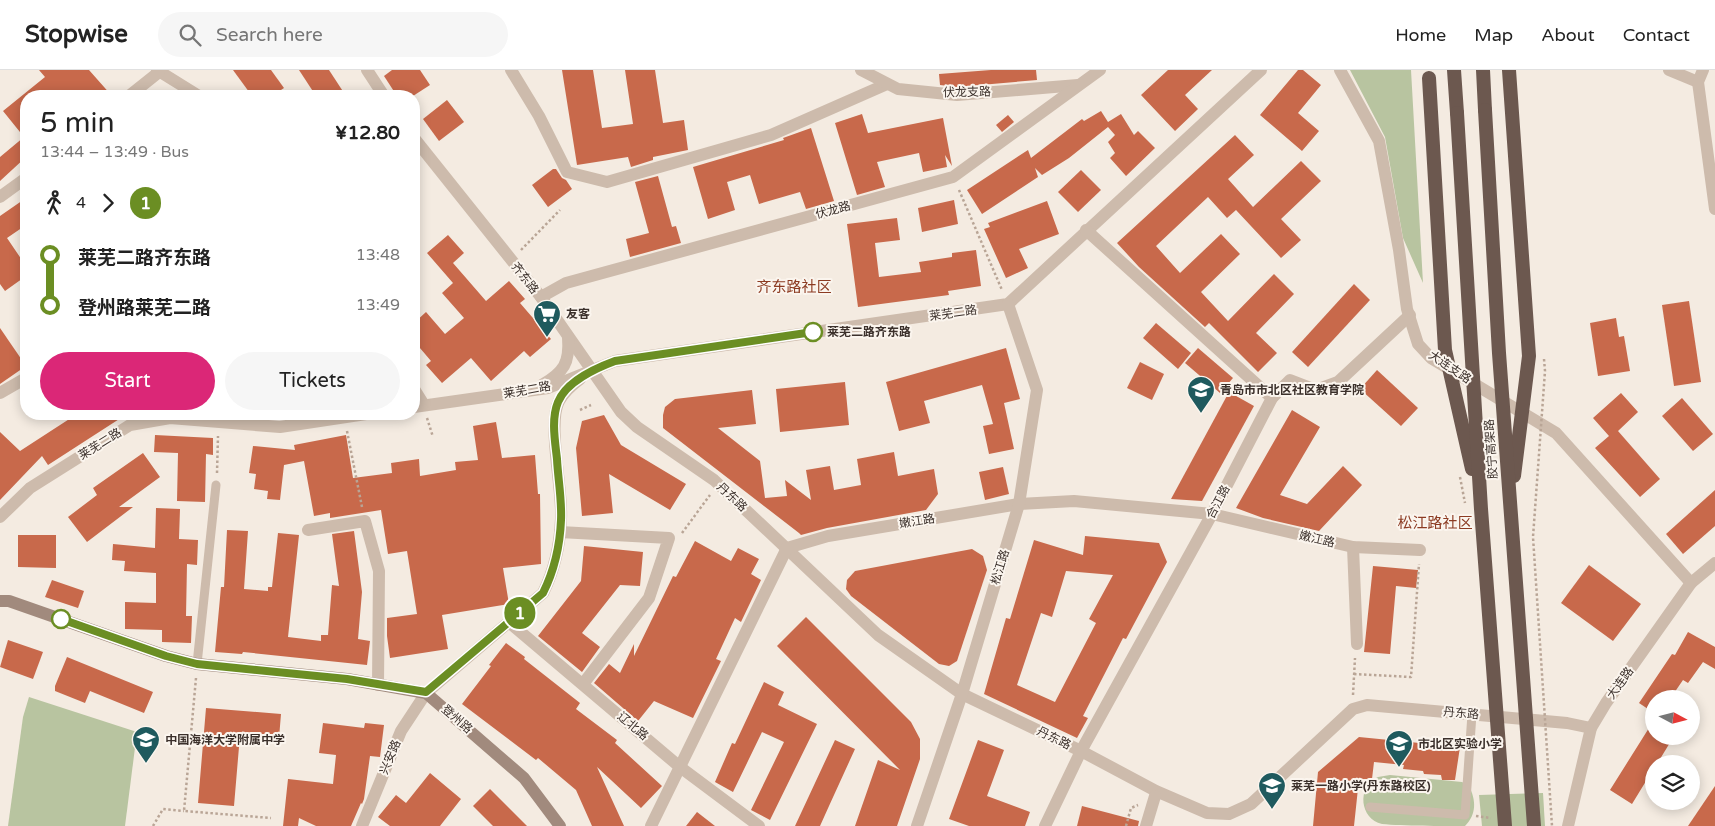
<!DOCTYPE html>
<html lang="en">
<head>
<meta charset="utf-8">
<style>
  body { margin:0; font-family:"Varela Round","Noto Sans SC",sans-serif; background:#f6f6f6; color:#222; height:100vh; display:flex; flex-direction:column; font-size:19px; white-space:nowrap }
  * { box-sizing:border-box; margin:0 }
  p { font-size:16px; color:#767676 }
  .icon { flex:none; width:28px; height:28px; fill:none; stroke:currentColor; stroke-width:2; stroke-linecap:round; stroke-linejoin:round }
  .map { position:relative; flex:1; overflow:hidden }
  .details { position:absolute; left:20px; top:20px; width:400px; height:330px; display:flex; flex-direction:column; background:#fff; border-radius:20px; box-shadow:0 2px 12px #0003 }
  .details>* { flex:none }
  .badge { padding:0 10px; border-radius:16px; font-size:18px; line-height:32px }
  .needle { width:32px; rotate:97deg }
  .fabs { position:absolute; left:1645px; top:620px; display:grid; gap:10px }
  .fabs a { display:grid; place-items:center; width:55px; height:55px; border-radius:50%; background:#fff; box-shadow:0 2px 12px #0003; font-size:25px }
  .map>.badge { position:absolute; translate:-50% -50%; box-shadow:0 0 0 2px #fff }
  .legs { display:flex; align-items:center; gap:8px; height:55px; padding:0 20px; font-size:16px }
  .legs p { margin-inline-start:auto }
  .headline { display:flex; align-items:center; justify-content:space-between; height:85px; padding:0 20px }
  h1 { font-size:28px; font-weight:600; line-height:38px }
  .action { display:flex; gap:10px; margin-top:auto; padding:10px 20px }
  .action a { flex:1; height:58px; border-radius:30px; background:#db2777; color:#fff; font-size:20px; font-weight:600; line-height:58px; text-align:center }
  .action a+a { background:#f6f6f6; color:#222 }
  ul { padding:0 20px; list-style:none }
  li { display:flex; align-items:center; gap:18px; height:50px; font-size:19px }
  li i { display:grid; place-items:center; width:8px; height:100%; margin:0 6px; background:currentColor }
  li i::after { content:''; width:12px; height:12px; margin:-6px; border:4px solid; border-radius:50%; background:#fff }
  li p { margin-inline-start:auto }
  li:first-child i { background:linear-gradient(#0000 50%,currentColor 0) }
  li:last-child i { background:linear-gradient(currentColor 50%,#0000 0) }
  header { display:flex; align-items:center; gap:30px; box-sizing:border-box; height:70px; padding:0 25px; background:#fff; border-bottom:1px solid #e0e0e0 }
  header strong { font-size:24px }
  nav { display:flex; gap:28px; margin-inline-start:auto; font-size:18px }
  .search { width:350px; height:45px; background:#f6f6f6; display:flex; align-items:center; gap:12px; box-sizing:border-box; padding:0 18px; border-radius:28px; color:#767676; font-size:19px }
  .map>svg:first-child { display:block }
  .green { fill:#b8c4a0 }
  .building { fill:#c8694b; fill-rule:evenodd }
  .lines { fill:none; stroke-linecap:round; stroke-linejoin:round }
  .path { stroke:#b9a596; stroke-width:2.5; stroke-dasharray:2.5 2.5; stroke-linecap:butt }
  .service { stroke:#cdbbac; stroke-width:9 }
  .minor { stroke:#cdbbac; stroke-width:12 }
  .tertiary { stroke:#cdbbac; stroke-width:12 }
  .secondary { stroke:#a18a7d; stroke-width:12 }
  .trunk { stroke:#6c584f; stroke-width:14 }
  .path-bridge { stroke:#b9a596; stroke-width:2.5; stroke-dasharray:2.5 2.5; stroke-linecap:butt }
  .trunk-bridge { stroke:#6c584f; stroke-width:14 }
  .line-1-casing { stroke:#fff; stroke-width:11 }
  .line-1 { stroke:#6b8e23; stroke-width:8 }
  .stop-1-dot { fill:#fff; stroke:#6b8e23; stroke-width:2.5 }
  .labels { text-anchor:middle; stroke-width:4; stroke-linejoin:round; paint-order:stroke }
  .street-label { font-size:12px; fill:#3b302b; stroke:#fbf5ee }
  .poi-label { font-size:12px; font-weight:bold; fill:#3b302b; stroke:#fbf5ee; text-anchor:start }
  .stop-label { font-size:12px; font-weight:bold; fill:#3b302b; stroke:#fbf5ee; text-anchor:start }
  .quarter-label { font-size:15px; fill:#8c3b22; stroke:#fbf5ee }
</style>
</head>
<body>
<header>
<strong>Stopwise</strong>
<div class="search"><svg class="icon" aria-label="search" viewBox="0 0 24 24"><circle cx="10" cy="10" r="6"/><path d="M15 15l6 6"/></svg>Search here</div>
<nav><a>Home</a><a>Map</a><a>About</a><a>Contact</a></nav>
</header>
<div class="map">
<svg width="1715" height="756" viewBox="0 0 1715 756">
  <rect width="100%" height="100%" fill="#f4ebe1"/>
  <!-- green -->
  <g class="green">
    <polygon points="1350,0 1411,0 1423,213 1403,168 1385,67"/>
    <polygon points="29,627 137,662 125,756 8,756 23,647"/>
    <path d="M 1390,705 L 1462,712 L 1469,716 C 1476,730 1477,744 1465,756 C 1442,756 1403,756 1382,754 C 1360,749 1356,717 1378,707 C 1382,706 1386,706 1390,705 Z"/>
    <polygon points="1543,723 1545,756 1482,756 1479,725"/>
  </g>
  <!-- building -->
  <g class="building">
    <polygon points="39,0 89,0 112,26 26,26 26,87 0,111 0,87 24,67 3,41 45,7"/>
    <polygon points="233,0 271,0 284,18 272,26 252,26"/>
    <polygon points="299,0 329,0 346,26 316,26"/>
    <polygon points="392,0 420,0 430,15 413,26 397,26 384,6"/>
    <polygon points="562,0 593,0 602,58 633,54 625,0 655,0 663,53 684,50 688,80 653,87 653,90 631,97 628,87 577,95"/>
    <polygon points="991,0 1036,0 1037,10 957,17 940,15 939,4"/>
    <polygon points="1168,0 1212,0 1185,25 1198,39 1175,61 1141,25"/>
    <polygon points="1298,0 1303,0 1321,15 1298,43 1319,61 1302,81 1260,45"/>
    <polygon points="447,30 464,52 439,71 423,49"/>
    <polygon points="1101,41 1108,52 1121,44 1134,65 1138,61 1155,78 1126,106 1110,88 1115,83 1108,72 1115,65 1108,57 1069,88 1042,105 1035,98 1038,107 982,144 967,120 1028,80 1031,88 1082,49 1084,51"/>
    <polygon points="862,44 868,63 943,48 952,96 945,85 947,97 923,102 919,83 877,92 885,117 857,125 835,53"/>
    <polygon points="1008,45 1014,52 1002,62 996,55"/>
    <polygon points="811,58 834,131 806,139 800,122 759,134 750,105 727,112 735,140 708,149 693,97 784,70 783,68"/>
    <polygon points="1235,65 1254,85 1228,109 1253,137 1301,91 1321,111 1281,149 1301,170 1281,188 1236,140 1227,148 1208,127 1156,176 1180,203 1221,164 1240,184 1201,222 1228,251 1274,204 1294,224 1256,263 1277,283 1258,302 1209,253 1205,257 1139,197 1117,173"/>
    <polygon points="553,99 556,99 562,108 566,110 572,119 548,137 532,115"/>
    <polygon points="1081,100 1101,120 1078,142 1058,122"/>
    <polygon points="658,106 672,157 676,156 681,173 630,187 626,169 649,163 635,112"/>
    <polygon points="26,128 26,155 7,168 26,196 26,206 5,221 0,214 0,146"/>
    <polygon points="954,130 958,154 922,162 918,138"/>
    <polygon points="1047,131 1059,164 1019,179 1028,198 1006,208 984,159 990,157 988,153"/>
    <polygon points="897,148 900,170 875,173 879,207 921,202 919,192 952,187 952,183 976,180 981,216 948,221 949,225 858,237 847,154"/>
    <polygon points="448,165 464,183 453,193 486,231 509,211 525,229 520,233 551,269 530,287 524,281 491,311 471,288 442,313 426,295 431,291 414,271 414,253 426,242 445,264 464,248 442,223 453,213 427,183"/>
    <polygon points="1354,214 1370,230 1308,297 1292,282"/>
    <polygon points="1689,231 1701,312 1674,316 1662,235"/>
    <polygon points="1616,248 1619,267 1624,266 1630,301 1598,306 1590,253"/>
    <polygon points="1156,253 1191,283 1178,299 1143,268"/>
    <polygon points="0,258 26,296 0,314"/>
    <polygon points="1006,278 1020,329 1004,333 1014,379 989,384 983,356 993,354 982,315 924,331 930,353 899,361 886,312"/>
    <polygon points="1198,278 1233,308 1220,323 1185,293"/>
    <polygon points="1140,292 1164,304 1152,330 1127,318"/>
    <polygon points="1377,300 1418,338 1401,356 1360,319"/>
    <polygon points="845,312 849,355 780,362 776,319"/>
    <polygon points="752,320 756,354 718,358 760,391 765,428 787,426 785,410 811,430 806,400 830,396 834,420 861,415 857,389 894,382 898,406 934,399 938,424 926,440 827,458 801,465 799,463 663,358 663,345 665,337 675,329"/>
    <polygon points="1229,322 1254,336 1202,431 1171,429"/>
    <polygon points="1621,323 1638,342 1618,361 1660,409 1640,427 1595,378 1609,366 1593,348"/>
    <polygon points="1682,328 1713,364 1693,381 1662,346"/>
    <polygon points="1292,340 1320,357 1280,425 1307,434 1343,396 1362,415 1319,461 1263,448 1236,438"/>
    <polygon points="77,344 127,344 48,395 42,386 0,430 0,362 20,381"/>
    <polygon points="604,345 621,375 686,414 670,440 609,404 613,443 582,446 576,378 582,351"/>
    <polygon points="496,352 502,388 535,385 538,424 540,424 541,494 503,498 509,534 442,545 448,579 390,588 387,566 387,548 417,544 407,481 388,484 381,440 330,448 330,443 314,446 304,391 284,395 280,430 267,429 268,421 254,419 256,404 249,403 253,376 295,380 294,375 346,365 353,408 392,403 391,393 419,389 420,406 456,400 455,392 478,390 473,356"/>
    <polygon points="155,365 213,368 213,385 206,384 205,432 177,431 178,383 154,382"/>
    <polygon points="143,383 160,407 119,437 133,437 87,472 68,447 97,425 93,418"/>
    <polygon points="1003,397 1009,424 985,430 979,402"/>
    <polygon points="1715,420 1715,456 1683,484 1666,464"/>
    <polygon points="156,438 180,439 179,469 198,470 197,495 187,494 186,546 192,546 191,573 162,572 162,560 125,559 125,532 156,533 156,503 124,501 125,491 112,490 113,474 155,478"/>
    <polygon points="227,460 248,461 244,519 268,521 268,517 272,517 278,463 299,465 288,567 321,571 321,565 328,565 332,515 339,516 332,464 354,461 362,522 358,569 370,571 367,595 243,582 242,584 215,582 221,517 224,517"/>
    <polygon points="18,465 56,465 56,498 18,497"/>
    <path d="M 1085,466 L 1159,473 L 1167,492 L 1126,569 L 1123,568 L 1083,646 L 1088,648 L 1077,668 L 984,624 L 1006,548 L 1010,549 L 1034,470 L 1083,485 ZM 1066,501 L 1113,505 L 1089,549 L 1096,553 L 1055,632 L 1017,615 L 1041,543 L 1052,547 Z"/>
    <polygon points="695,471 731,491 738,478 759,489 751,504 761,510 741,552 735,548 716,589 721,591 693,648 654,631 638,651 594,613 609,594 620,603 634,574 634,586 673,506 676,507"/>
    <polygon points="584,476 643,482 640,516 620,515 582,563 600,577 582,602 538,566 581,511"/>
    <polygon points="972,479 983,486 987,500 957,591 949,596 939,594 851,526 846,519 847,510 855,501"/>
    <polygon points="1589,495 1641,534 1613,571 1561,533"/>
    <polygon points="1373,496 1418,500 1416,518 1396,516 1390,584 1364,582"/>
    <polygon points="52,510 84,521 78,538 45,527"/>
    <polygon points="806,547 911,652 920,669 920,689 897,756 855,756 878,690 900,700 777,576"/>
    <polygon points="1688,562 1715,577 1715,599 1703,592 1688,613 1683,610 1670,629 1654,629 1654,643 1639,633 1672,584 1675,585"/>
    <polygon points="8,570 43,582 33,609 0,597"/>
    <polygon points="506,573 525,587 524,589 580,633 576,639 617,670 615,673 662,716 641,738 597,697 624,756 592,756 576,720 538,688 536,690 462,634 491,596 489,595"/>
    <polygon points="67,587 153,622 144,643 90,621 85,633 55,621 55,616"/>
    <polygon points="764,612 784,622 778,635 817,654 770,750 751,740 784,672 762,662 733,722 715,712 732,673 735,674"/>
    <polygon points="206,638 281,644 279,668 240,665 234,736 198,733"/>
    <polygon points="1654,650 1654,666 1674,666 1657,694 1654,694 1654,698 1632,734 1610,720"/>
    <polygon points="323,653 364,658 365,653 384,655 380,687 370,686 364,729 362,734 361,733 351,756 316,756 299,748 298,756 283,756 288,709 333,714 336,685 319,683"/>
    <polygon points="1359,667 1460,677 1455,710 1442,710 1441,705 1424,704 1423,701 1403,699 1404,695 1374,692 1372,709 1359,709 1354,756 1313,756 1318,702"/>
    <polygon points="835,670 855,679 829,736 820,756 795,756"/>
    <polygon points="978,670 1004,680 987,726 1030,742 1025,756 969,756 949,749"/>
    <polygon points="430,703 461,729 440,756 390,756 378,747 396,725 406,733"/>
    <polygon points="1715,716 1715,756 1688,756"/>
    <polygon points="490,719 527,756 493,756 473,736"/>
    <polygon points="1082,736 1139,751 1138,756 1077,756"/>
    <polygon points="697,742 715,756 686,756"/>
  </g>
  <g class="lines">
    <!-- path -->
    <g class="path">
      <polyline points="959,120 1002,220"/>
      <polyline points="521,180 560,140"/>
      <polyline points="580,340 591,335"/>
      <polyline points="427,348 433,367"/>
      <polyline points="347,361 362,437"/>
      <polyline points="217,403 218,366"/>
      <polyline points="682,463 710,425"/>
      <polyline points="1354,604 1411,607 1419,494"/>
      <polyline points="196,608 184,741 271,748"/>
      <polyline points="1353,625 1355,588"/>
      <polyline points="1476,746 1491,748"/>
      <polyline points="153,756 163,739 184,741"/>
      <polyline points="1126,756 1131,738 1138,735"/>
    </g>
    <!-- service -->
    <g class="service">
      <polyline points="197,594 216,415"/>
      <polyline points="1370,737 1465,745 1472,644"/>
    </g>
    <!-- minor -->
    <g class="minor">
      <polyline points="157,0 199,26"/>
      <polyline points="367,0 384,26"/>
      <polyline points="511,0 539,46 567,102 607,112 771,65 887,14"/>
      <polyline points="861,0 898,19 957,25 1078,15"/>
      <polyline points="1340,0 1379,71 1399,180 1407,239 1418,274 1431,288 1556,363 1691,513"/>
      <polyline points="1669,0 1698,12"/>
      <polyline points="1703,0 1698,12 1715,139"/>
      <polyline points="129,26 159,2"/>
      <polyline points="414,68 541,227 621,342 637,357 714,410 878,565 962,624 1081,681 1156,721 1207,743 1229,744 1251,734 1353,639 1367,635 1567,653 1591,658"/>
      <polyline points="0,127 26,108"/>
      <polyline points="541,227 566,213 953,107 1100,0"/>
      <path d="M 542,315 C 564,302 570,293 568,267"/>
      <polyline points="414,319 424,335"/>
      <polyline points="0,323 26,308"/>
      <polyline points="1272,328 1290,310 1316,320 1338,312 1410,245"/>
      <polyline points="414,337 548,318 615,291 1008,234 1261,0"/>
      <polyline points="0,447 30,418 130,355 170,348 280,357 366,344"/>
      <polyline points="308,460 365,451 379,501 378,615"/>
      <polyline points="560,462 669,468 649,528 583,614"/>
      <polyline points="1353,477 1357,574"/>
      <polyline points="510,553 680,697 759,756"/>
      <path d="M 426,623 L 543,523 C 554,501 560,474 561,449 C 563,420 547,354 559,331 C 564,322 572,315 580,309"/>
      <polyline points="651,756 787,478 828,466 1019,434 1074,431 1212,444 1353,477 1420,480"/>
      <polyline points="917,756 962,624 1019,434 1037,320 1008,234"/>
      <polyline points="1146,756 1155,726"/>
    </g>
    <!-- tertiary -->
    <g class="tertiary">
      <polyline points="362,756 401,661 426,623"/>
      <polyline points="1045,756 1081,681 1212,444 1272,328 1086,160"/>
      <polyline points="1568,756 1591,658 1606,633 1691,513 1715,493"/>
    </g>
    <!-- secondary -->
    <polyline class="secondary" points="0,531 9,531 166,586 197,594 347,609 426,623 524,708 560,756"/>
    <!-- trunk -->
    <g class="trunk">
      <polyline points="1454,0 1457,43"/>
      <polyline points="1483,0 1485,40"/>
    </g>
    <!-- path-bridge -->
    <g class="path-bridge">
      <polyline points="1544,289 1545,301 1533,467 1552,756"/>
      <polyline points="1460,407 1465,433"/>
    </g>
    <!-- trunk-bridge -->
    <g class="trunk-bridge">
      <polyline points="1509,0 1529,286 1514,406"/>
      <polyline points="1429,8 1445,280 1472,399"/>
      <polyline points="1485,40 1499,283 1534,756"/>
      <polyline points="1457,43 1481,439 1505,756"/>
    </g>
  </g>
  <g class="lines">
    <defs>
      <path id="line-1" d="M 61,549 L 166,586 L 197,594 L 347,609 L 426,622 L 543,523 C 554,501 560,475 561,450 C 562,430 558,409 557,389 C 555,371 551,349 558,332 C 566,312 596,298 615,291 L 813,262"/>
    </defs>
    <!-- line-1 casing -->
    <use href="#line-1" class="line-1-casing"/>
    <!-- line-1 -->
    <use href="#line-1" class="line-1"/>
  </g>
  <!-- icons -->
  <defs>
    <symbol id="supermarket-pin" viewBox="-11 -11 22 30"><path d="M0 17L-7.5 6A9.5 9.5 0 1 1 7.5 6Z" fill="#1f5a5e" stroke="#fbf5ee"/><path d="M-6-5.5h2.5l.6 2H6L4.5 2H-2.5L-4.4-4H-6ZM-1.5 3.2a1.3 1.3 0 1 0 .1 0ZM3 3.2a1.3 1.3 0 1 0 .1 0Z" fill="#fff"/></symbol>
    <symbol id="university-pin" viewBox="-11 -11 22 30"><path d="M0 17L-7.5 6A9.5 9.5 0 1 1 7.5 6Z" fill="#1f5a5e" stroke="#fbf5ee"/><path d="M0-5L7-2L0 1L-7-2ZM-4 1L0 2.5L4 1V4Q0 6-4 4Z" fill="#fff"/></symbol>
    <symbol id="school-pin" viewBox="-11 -11 22 30"><path d="M0 17L-7.5 6A9.5 9.5 0 1 1 7.5 6Z" fill="#1f5a5e" stroke="#fbf5ee"/><path d="M0-5L7-2L0 1L-7-2ZM-4 1L0 2.5L4 1V4Q0 6-4 4Z" fill="#fff"/></symbol>
  </defs>
  <g fill-rule="evenodd">
    <use href="#supermarket-pin" x="531" y="228" width="32" height="43"/>
    <use href="#university-pin" x="1185" y="304" width="32" height="43"/>
    <use href="#school-pin" x="130" y="654" width="32" height="43"/>
    <use href="#school-pin" x="1383" y="658" width="32" height="43"/>
    <use href="#school-pin" x="1256" y="700" width="32" height="43"/>
  </g>
  <!-- markers -->
  <g class="stop-1-dot">
    <circle cx="813" cy="262" r="9"/>
    <circle cx="61" cy="549" r="9"/>
  </g>
  <g class="labels">
    <!-- street labels -->
    <g class="street-label">
      <text transform="translate(967 22) rotate(-1)" y="4">伏龙支路</text>
      <text transform="translate(833 140) rotate(-15)" y="4">伏龙路</text>
      <text transform="translate(525 208) rotate(52)" y="4">齐东路</text>
      <text transform="translate(953 243) rotate(-8)" y="4">莱芜二路</text>
      <text transform="translate(1450 297) rotate(34)" y="4">大连支路</text>
      <text transform="translate(527 320) rotate(-10)" y="4">莱芜二路</text>
      <text transform="translate(100 374) rotate(-32)" y="4">莱芜二路</text>
      <text transform="translate(1491 379) rotate(-94)" y="4">胶宁高架路</text>
      <text transform="translate(732 427) rotate(43)" y="4">丹东路</text>
      <text transform="translate(1218 432) rotate(-62)" y="4">合江路</text>
      <text transform="translate(917 451) rotate(-9)" y="4">嫩江路</text>
      <text transform="translate(1317 469) rotate(13)" y="4">嫩江路</text>
      <text transform="translate(1000 497) rotate(-73)" y="4">松江路</text>
      <text transform="translate(1620 613) rotate(-54)" y="4">大连路</text>
      <text transform="translate(1461 643) rotate(5)" y="4">丹东路</text>
      <text transform="translate(457 649) rotate(41)" y="4">登州路</text>
      <text transform="translate(633 656) rotate(40)" y="4">辽北路</text>
      <text transform="translate(1054 668) rotate(26)" y="4">丹东路</text>
      <text transform="translate(390 687) rotate(-67)" y="4">兴安路</text>
    </g>
    <!-- poi labels -->
    <g class="poi-label">
      <text x="566" y="248">友客</text>
      <text x="1220" y="324">青岛市市北区社区教育学院</text>
      <text x="165" y="674">中国海洋大学附属中学</text>
      <text x="1418" y="678">市北区实验小学</text>
      <text x="1291" y="720">莱芜一路小学(丹东路校区)</text>
    </g>
    <!-- stop labels -->
    <g class="stop-label">
      <text x="827" y="266">莱芜二路齐东路</text>
    </g>
    <!-- quarter labels -->
    <g class="quarter-label">
      <text x="794" y="222">齐东路社区</text>
      <text x="1435" y="458">松江路社区</text>
    </g>
  </g>
</svg>
<div class="fabs">
<a><svg class="needle" viewBox="-14 -14 28 28"><path d="M0-13l5 13h-10z" fill="#e53935"/><path d="M0 13l5-13h-10z" fill="#767676"/></svg></a>
<a><svg class="icon" aria-label="layers" viewBox="0 0 24 24"><path d="M12 4l9 5-9 5-9-5zM3 14l9 5 9-5"/></svg></a>
</div>
<b class="badge" style="left:520px;top:543px;background:#6b8e23;color:#fff">1</b>
<section class="details">
<div class="headline"><div><h1>5 min</h1><p>13:44 – 13:49 · Bus</p></div><b>¥12.80</b></div>
<div class="legs"><svg class="icon" aria-label="walk" viewBox="0 0 24 24"><circle cx="13" cy="4" r="2"/><path d="M13 8l-2 6 4 7M11 14l-3 7M7 12l3-4h3l4 4"/></svg>4<svg class="icon" aria-label="forward" viewBox="0 0 24 24"><path d="M9 5l7 7-7 7"/></svg><b class="badge" style="background:#6b8e23;color:#fff">1</b></div>
<ul>
<li><i style="color:#6b8e23"></i><b>莱芜二路齐东路</b><p>13:48</p></li>
<li><i style="color:#6b8e23"></i><b>登州路莱芜二路</b><p>13:49</p></li>
</ul>
<div class="action"><a>Start</a><a>Tickets</a></div>
</section>
</div>
</body>
</html>
